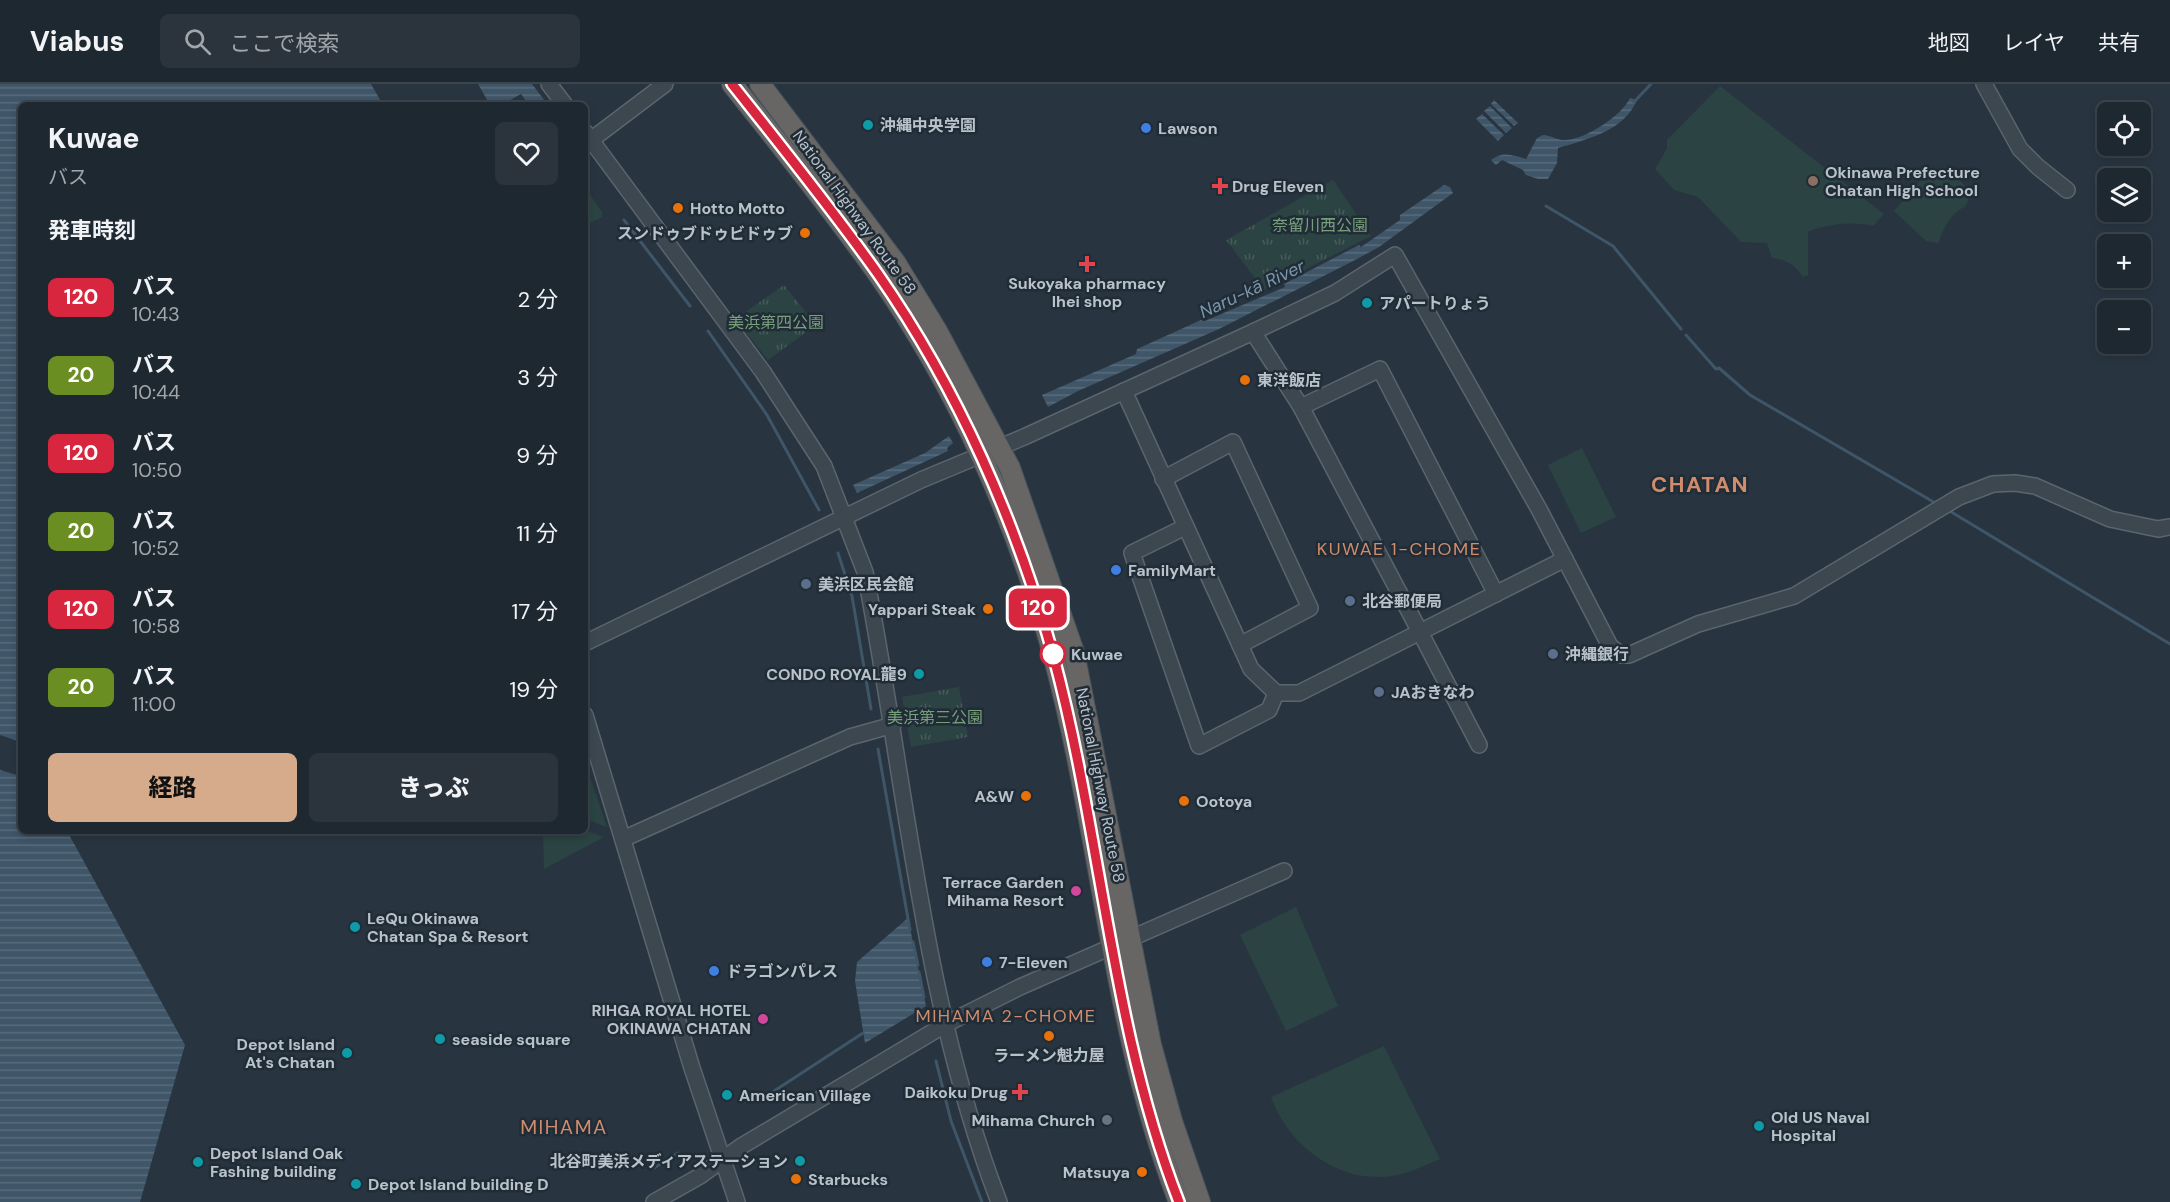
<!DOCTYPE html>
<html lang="ja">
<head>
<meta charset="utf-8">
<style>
  body { margin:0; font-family:"DM Sans","Noto Sans JP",sans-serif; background:#2b343c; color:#f1f3f6; height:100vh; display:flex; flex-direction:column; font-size:22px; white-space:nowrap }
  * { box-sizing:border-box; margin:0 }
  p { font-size:20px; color:#a1a6ab }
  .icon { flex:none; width:33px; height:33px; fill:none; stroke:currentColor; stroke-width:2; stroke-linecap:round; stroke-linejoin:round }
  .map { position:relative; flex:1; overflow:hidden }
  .drawer { position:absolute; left:18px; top:18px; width:570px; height:732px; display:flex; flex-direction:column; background:#1e2830; border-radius:9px; box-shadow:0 3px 9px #0003,0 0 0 2px #3c444c }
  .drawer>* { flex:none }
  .badge { padding:0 12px; border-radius:9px; font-size:21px; line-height:39px }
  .buttons { position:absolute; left:2097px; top:18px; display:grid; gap:12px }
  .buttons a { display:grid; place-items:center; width:54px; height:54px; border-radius:9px; background:#1e2830; box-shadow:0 3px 9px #0003,0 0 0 2px #3c444c; font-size:30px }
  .map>.badge { position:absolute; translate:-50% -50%; box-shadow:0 0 0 3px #fff }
  h2 { padding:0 30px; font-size:22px; line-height:54px }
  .round { display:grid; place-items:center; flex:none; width:63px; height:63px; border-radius:9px; background:#2b343c }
  .overview { display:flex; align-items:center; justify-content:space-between; height:102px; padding:0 30px }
  h1 { font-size:28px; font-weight:800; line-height:45px }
  .action { display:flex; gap:12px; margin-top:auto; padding:12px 30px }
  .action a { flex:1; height:69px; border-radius:9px; background:#d6ab8b; color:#111; font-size:24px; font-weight:800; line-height:69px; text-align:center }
  .action a+a { background:#2b343c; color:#f1f3f6 }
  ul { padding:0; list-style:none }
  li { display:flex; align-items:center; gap:18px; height:78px; padding:0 30px }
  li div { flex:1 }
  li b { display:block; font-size:22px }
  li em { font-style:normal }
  li .badge { min-width:66px; font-weight:700; text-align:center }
  header { display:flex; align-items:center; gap:36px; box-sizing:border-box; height:84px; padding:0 30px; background:#1e2830; border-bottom:2px solid #3c444c }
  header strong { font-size:28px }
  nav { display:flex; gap:33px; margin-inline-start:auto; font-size:21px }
  .search { width:420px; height:54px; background:#2b343c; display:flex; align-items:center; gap:15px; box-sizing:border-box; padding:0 21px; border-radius:9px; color:#a1a6ab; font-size:22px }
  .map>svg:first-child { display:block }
  .green { fill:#2b4342 }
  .park { fill:url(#park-tufts) }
  .water { fill:url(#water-rules) }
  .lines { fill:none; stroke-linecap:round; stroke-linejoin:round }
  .stream { stroke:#3f5568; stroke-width:3 }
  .tertiary-casing { stroke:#5a656e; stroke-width:18 }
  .trunk-casing { stroke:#46525b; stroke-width:22 }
  .tertiary { stroke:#3c4750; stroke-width:15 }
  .trunk { stroke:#686664; stroke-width:20 }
  .line-casing { stroke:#fff; stroke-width:14 }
  .line { stroke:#d7263d; stroke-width:9 }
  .culture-dot { fill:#0f9aa8; stroke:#202c36; stroke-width:2 }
  .shop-dot { fill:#3f7fe0; stroke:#202c36; stroke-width:2 }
  .education-dot { fill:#8d6e63; stroke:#202c36; stroke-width:2 }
  .health-dot { fill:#e0444e; stroke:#202c36; stroke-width:2 }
  .food-dot { fill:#e8710a; stroke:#202c36; stroke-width:2 }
  .service-dot { fill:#5c6f8a; stroke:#202c36; stroke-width:2 }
  .stop-dot { fill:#fff; stroke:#d7263d; stroke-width:3 }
  .hotel-dot { fill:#d1479c; stroke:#202c36; stroke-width:2 }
  .worship-dot { fill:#6b7280; stroke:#202c36; stroke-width:2 }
  .labels { text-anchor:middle; stroke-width:5; stroke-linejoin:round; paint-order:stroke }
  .poi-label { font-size:16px; font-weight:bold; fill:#b9c2cb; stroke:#202c36; text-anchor:start }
  .street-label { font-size:16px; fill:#b9c2cb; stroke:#202c36 }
  .park-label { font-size:16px; fill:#789f7c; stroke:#202c36 }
  .stop-label { font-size:16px; font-weight:bold; fill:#b9c2cb; stroke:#202c36; text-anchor:start }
  .water-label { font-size:18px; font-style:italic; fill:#7b96ab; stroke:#202c36 }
  .neighbourhood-label { font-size:18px; letter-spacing:1.5px; fill:#d18c6d; stroke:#202c36 }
  .quarter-label { font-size:20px; letter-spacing:1.5px; fill:#d18c6d; stroke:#202c36 }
  .district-label { font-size:22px; font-weight:bold; letter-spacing:1.5px; fill:#d18c6d; stroke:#202c36 }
</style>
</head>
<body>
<header>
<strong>Viabus</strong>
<div class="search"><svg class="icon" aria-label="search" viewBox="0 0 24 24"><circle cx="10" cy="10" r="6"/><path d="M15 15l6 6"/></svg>ここで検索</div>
<nav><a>地図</a><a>レイヤ</a><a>共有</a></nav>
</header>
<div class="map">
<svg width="2170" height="1118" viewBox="0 0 2170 1118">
  <defs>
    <pattern id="park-tufts" width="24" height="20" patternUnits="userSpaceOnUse" patternTransform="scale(1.5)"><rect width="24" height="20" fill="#2b4342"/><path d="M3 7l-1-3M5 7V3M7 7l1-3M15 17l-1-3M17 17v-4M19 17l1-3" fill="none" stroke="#485c5c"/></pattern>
    <pattern id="water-rules" width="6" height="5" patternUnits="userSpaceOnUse" patternTransform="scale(1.5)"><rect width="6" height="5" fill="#3f5568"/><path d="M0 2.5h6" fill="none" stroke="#596c7c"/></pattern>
  </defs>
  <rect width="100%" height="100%" fill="#283540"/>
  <!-- green -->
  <g class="green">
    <path d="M 1720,2 L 1884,130 L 1873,142 C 1853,137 1826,140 1808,148 L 1808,191 L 1803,193 C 1794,180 1788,176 1772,174 L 1767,159 L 1741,158 L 1698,113 L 1674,106 L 1655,85 L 1667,64 L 1667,56 Z"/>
    <path d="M 1956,91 L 1971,110 L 1965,123 C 1951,128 1942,146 1939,159 L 1926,157 L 1894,127 L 1925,92 Z"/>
    <polygon points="586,105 602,128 602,133 585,142"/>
    <polygon points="1582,364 1616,433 1581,449 1548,381"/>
    <polygon points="585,679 607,743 585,735"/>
    <polygon points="585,746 604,753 544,785 543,747"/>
    <polygon points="1296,823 1338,922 1286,947 1240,851"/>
    <path d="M 1384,962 L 1440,1075 C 1424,1082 1409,1089 1392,1092 C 1338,1100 1288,1061 1271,1013 Z"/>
  </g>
  <!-- park -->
  <g class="park">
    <polygon points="1333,96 1371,152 1264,206 1226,156"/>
    <polygon points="784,201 816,241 768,276 735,235"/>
    <polygon points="959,603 968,653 911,663 902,613"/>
  </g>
  <!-- water -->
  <g class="water">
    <polygon points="0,0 371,0 383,21 21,21 21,658 0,651"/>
    <polygon points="478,0 532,0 548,21 529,21 521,10 501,21 490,21"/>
    <path d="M 1630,14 L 1637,16 C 1624,47 1588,55 1558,64 L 1557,79 L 1548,95 L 1538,95 L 1526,91 L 1523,86 L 1502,76 L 1496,81 L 1491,76 C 1503,67 1512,71 1526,75 L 1537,54 L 1543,51 C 1550,51 1555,55 1562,56 C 1582,58 1622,32 1630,14 Z"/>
    <polygon points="1494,16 1518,39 1514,42 1491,20"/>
    <polygon points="1490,22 1512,44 1506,49 1484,27"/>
    <polygon points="1482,30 1504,51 1498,57 1476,35"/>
    <polygon points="1444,101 1450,103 1453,109 1379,163 1357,175 1219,245 1078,307 1048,323 1042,311 1136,270 1137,265 1201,236 1205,237 1285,203 1284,200 1359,161 1361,163 1400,136 1400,131"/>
    <polygon points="949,352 953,359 947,364 948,367 857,409 853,401 925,369"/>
    <polygon points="0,686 17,691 21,698 21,747 67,747 185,961 140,1118 0,1118"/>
    <polygon points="908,834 926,922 865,959 855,897 857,878"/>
  </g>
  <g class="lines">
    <!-- stream -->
    <g class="stream">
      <polyline points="1634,18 1651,0"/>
      <polyline points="1546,122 1613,162 1681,245"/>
      <polyline points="624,136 690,222"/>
      <polyline points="708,247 767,331 819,426"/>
      <polyline points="1686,251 1716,285 1719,284 1750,311 1937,420"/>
      <polyline points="1948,426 2170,560"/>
      <polyline points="838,469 852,512 871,625"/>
      <polyline points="878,665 910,846"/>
      <polyline points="913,858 918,881"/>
      <polyline points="919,888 924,913"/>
      <polyline points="936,977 951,1037 982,1118"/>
      <polyline points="768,1011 863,949"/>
      <polyline points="654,1084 678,1069"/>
    </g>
    <defs>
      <g id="tertiary">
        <polyline points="549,0 565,21"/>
        <polyline points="1984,0 2020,65 2038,83 2067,106"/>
        <path d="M 585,48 L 763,288 L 824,382 L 865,488 C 906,698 922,917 999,1118"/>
        <polyline points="591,56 665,0"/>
        <polyline points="1253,248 1301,323 1420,548 1565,475"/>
        <polyline points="1124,307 1251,585 1276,609 1299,609 1420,548 1479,661"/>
        <polyline points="1301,323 1380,285 1496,510"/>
        <polyline points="1163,395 1233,358 1310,524 1240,561"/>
        <polyline points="1185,443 1132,469 1199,662 1269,626 1276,609"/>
        <polyline points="585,559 921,396 1024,353 1253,248 1335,209 1395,171 1540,427 1610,562 1621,571 1629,571 1698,540 1794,512 1959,413 1993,400 2015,399 2035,402 2110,435 2158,445 2170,443"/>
        <polyline points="585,631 692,984 737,1118"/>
        <polyline points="623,755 850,653 893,641"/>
        <polyline points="654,1118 700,1092 740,1063 946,940 1020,903 1284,787"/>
      </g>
      <g id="trunk">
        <path d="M 732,0 C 782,63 832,125 878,190 C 958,305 1018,439 1054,574 C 1102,754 1112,943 1179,1118"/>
        <polyline points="760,0 895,178 937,247 1010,384 1074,568 1151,961 1172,1037 1200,1118"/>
      </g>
    </defs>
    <!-- tertiary casing -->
    <use href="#tertiary" class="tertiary-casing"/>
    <!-- trunk casing -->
    <use href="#trunk" class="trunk-casing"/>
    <!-- tertiary -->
    <use href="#tertiary" class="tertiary"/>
    <!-- trunk -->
    <use href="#trunk" class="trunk"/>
  </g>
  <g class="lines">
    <defs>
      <path id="line" d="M 732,0 C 782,63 832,125 878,190 C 958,305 1017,439 1054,574 C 1102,754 1111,943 1179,1118"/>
    </defs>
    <!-- line casing -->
    <use href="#line" class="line-casing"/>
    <!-- line -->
    <use href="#line" class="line"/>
  </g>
  <!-- markers -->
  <g class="culture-dot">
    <circle cx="868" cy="41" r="6"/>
    <circle cx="1367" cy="219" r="6"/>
    <circle cx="919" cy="590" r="6"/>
    <circle cx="355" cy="843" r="6"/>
    <circle cx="440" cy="955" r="6"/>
    <circle cx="347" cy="969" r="6"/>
    <circle cx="727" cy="1011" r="6"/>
    <circle cx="1759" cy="1042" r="6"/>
    <circle cx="800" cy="1077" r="6"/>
    <circle cx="198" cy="1078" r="6"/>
    <circle cx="356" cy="1100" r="6"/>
  </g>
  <g class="shop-dot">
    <circle cx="1146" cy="44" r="6"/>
    <circle cx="1116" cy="486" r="6"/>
    <circle cx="987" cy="878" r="6"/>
    <circle cx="714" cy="887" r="6"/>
  </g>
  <circle class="education-dot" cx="1813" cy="97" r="6"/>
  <g class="health-dot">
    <path d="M1217 93h6v6h6v6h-6v6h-6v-6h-6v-6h6z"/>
    <path d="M1084 171h6v6h6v6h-6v6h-6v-6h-6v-6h6z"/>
    <path d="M1017 999h6v6h6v6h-6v6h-6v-6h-6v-6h6z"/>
  </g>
  <g class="food-dot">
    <circle cx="678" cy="124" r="6"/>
    <circle cx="805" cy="149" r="6"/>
    <circle cx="1245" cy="296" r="6"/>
    <circle cx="988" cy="525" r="6"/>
    <circle cx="1026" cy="712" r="6"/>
    <circle cx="1184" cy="717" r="6"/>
    <circle cx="1049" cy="952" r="6"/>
    <circle cx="1142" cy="1088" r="6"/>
    <circle cx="796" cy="1095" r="6"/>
  </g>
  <g class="service-dot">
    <circle cx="806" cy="500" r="6"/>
    <circle cx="1350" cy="517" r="6"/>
    <circle cx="1553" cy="570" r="6"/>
    <circle cx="1379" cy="608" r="6"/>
  </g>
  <circle class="stop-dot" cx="1053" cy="570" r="12"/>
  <g class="hotel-dot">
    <circle cx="1076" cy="807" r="6"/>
    <circle cx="763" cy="935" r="6"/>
  </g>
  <circle class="worship-dot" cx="1107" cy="1036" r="6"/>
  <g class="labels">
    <!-- poi labels -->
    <g class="poi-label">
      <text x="880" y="47">沖縄中央学園</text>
      <text x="1158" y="50">Lawson</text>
      <text x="1825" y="94">Okinawa Prefecture<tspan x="1825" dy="18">Chatan High School</tspan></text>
      <text x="1232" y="108">Drug Eleven</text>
      <text x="690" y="130">Hotto Motto</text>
      <text x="793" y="155" text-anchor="end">スンドゥブドゥビドゥブ</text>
      <text x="1087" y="205" text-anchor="middle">Sukoyaka pharmacy<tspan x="1087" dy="18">Ihei shop</tspan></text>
      <text x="1379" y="225">アパートりょう</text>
      <text x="1257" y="302">東洋飯店</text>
      <text x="1128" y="492">FamilyMart</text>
      <text x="818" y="506">美浜区民会館</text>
      <text x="1362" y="523">北谷郵便局</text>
      <text x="976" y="531" text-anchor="end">Yappari Steak</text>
      <text x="1565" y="576">沖縄銀行</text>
      <text x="907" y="596" text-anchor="end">CONDO ROYAL龍9</text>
      <text x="1391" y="614">JAおきなわ</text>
      <text x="1014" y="718" text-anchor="end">A&amp;W</text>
      <text x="1196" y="723">Ootoya</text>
      <text x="1064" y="804" text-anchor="end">Terrace Garden<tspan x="1064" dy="18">Mihama Resort</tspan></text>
      <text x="367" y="840">LeQu Okinawa<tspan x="367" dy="18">Chatan Spa &amp; Resort</tspan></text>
      <text x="999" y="884">7-Eleven</text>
      <text x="726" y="893">ドラゴンパレス</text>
      <text x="751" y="932" text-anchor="end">RIHGA ROYAL HOTEL<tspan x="751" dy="18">OKINAWA CHATAN</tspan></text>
      <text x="452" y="961">seaside square</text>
      <text x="335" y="966" text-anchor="end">Depot Island<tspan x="335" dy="18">At's Chatan</tspan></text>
      <text x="1049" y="977" text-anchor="middle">ラーメン魁力屋</text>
      <text x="1008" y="1014" text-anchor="end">Daikoku Drug</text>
      <text x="739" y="1017">American Village</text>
      <text x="1771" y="1039">Old US Naval<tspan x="1771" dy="18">Hospital</tspan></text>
      <text x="1095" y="1042" text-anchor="end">Mihama Church</text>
      <text x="210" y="1075">Depot Island Oak<tspan x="210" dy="18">Fashing building</tspan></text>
      <text x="788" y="1083" text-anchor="end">北谷町美浜メディアステーション</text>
      <text x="1130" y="1094" text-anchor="end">Matsuya</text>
      <text x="808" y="1101">Starbucks</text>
      <text x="368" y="1106">Depot Island building D</text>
    </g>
    <!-- street labels -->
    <g class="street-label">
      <text transform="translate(855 128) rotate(54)" y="6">National Highway Route 58</text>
      <text transform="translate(1101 701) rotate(79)" y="6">National Highway Route 58</text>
    </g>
    <!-- park labels -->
    <g class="park-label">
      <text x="1320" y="147">奈留川西公園</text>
      <text x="776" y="244">美浜第四公園</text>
      <text x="935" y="639">美浜第三公園</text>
    </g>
    <!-- stop labels -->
    <g class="stop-label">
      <text x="1071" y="576">Kuwae</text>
    </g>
    <!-- water labels -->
    <g class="water-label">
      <text transform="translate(1252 205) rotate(-25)" y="6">Naru-kā River</text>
    </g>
    <!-- neighbourhood labels -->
    <g class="neighbourhood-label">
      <text x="1399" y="471">KUWAE 1-CHOME</text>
      <text x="1006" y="938">MIHAMA 2-CHOME</text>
    </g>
    <!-- quarter labels -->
    <g class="quarter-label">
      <text x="564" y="1050">MIHAMA</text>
    </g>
    <!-- district labels -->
    <g class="district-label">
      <text x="1700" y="408">CHATAN</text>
    </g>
  </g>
</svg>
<div class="buttons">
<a><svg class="icon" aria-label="locate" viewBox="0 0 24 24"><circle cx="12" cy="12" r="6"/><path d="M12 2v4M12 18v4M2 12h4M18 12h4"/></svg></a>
<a><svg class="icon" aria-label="layers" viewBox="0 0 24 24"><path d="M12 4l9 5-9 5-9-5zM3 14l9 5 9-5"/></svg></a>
<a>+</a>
<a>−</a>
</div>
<b class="badge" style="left:1038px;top:524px;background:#d7263d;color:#fff">120</b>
<section class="drawer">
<div class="overview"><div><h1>Kuwae</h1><p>バス</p></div><a class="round"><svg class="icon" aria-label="heart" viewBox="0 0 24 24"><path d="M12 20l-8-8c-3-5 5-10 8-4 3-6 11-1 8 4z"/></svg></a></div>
<h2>発車時刻</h2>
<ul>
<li><span class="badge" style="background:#d7263d;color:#fff">120</span><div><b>バス</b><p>10:43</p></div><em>2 分</em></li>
<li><span class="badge" style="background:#6b8e23;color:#fff">20</span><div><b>バス</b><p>10:44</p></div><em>3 分</em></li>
<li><span class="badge" style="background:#d7263d;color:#fff">120</span><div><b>バス</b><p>10:50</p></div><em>9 分</em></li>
<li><span class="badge" style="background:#6b8e23;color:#fff">20</span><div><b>バス</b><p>10:52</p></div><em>11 分</em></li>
<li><span class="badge" style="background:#d7263d;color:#fff">120</span><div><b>バス</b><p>10:58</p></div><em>17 分</em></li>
<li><span class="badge" style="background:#6b8e23;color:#fff">20</span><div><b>バス</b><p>11:00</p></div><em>19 分</em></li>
</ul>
<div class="action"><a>経路</a><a>きっぷ</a></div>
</section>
</div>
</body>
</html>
